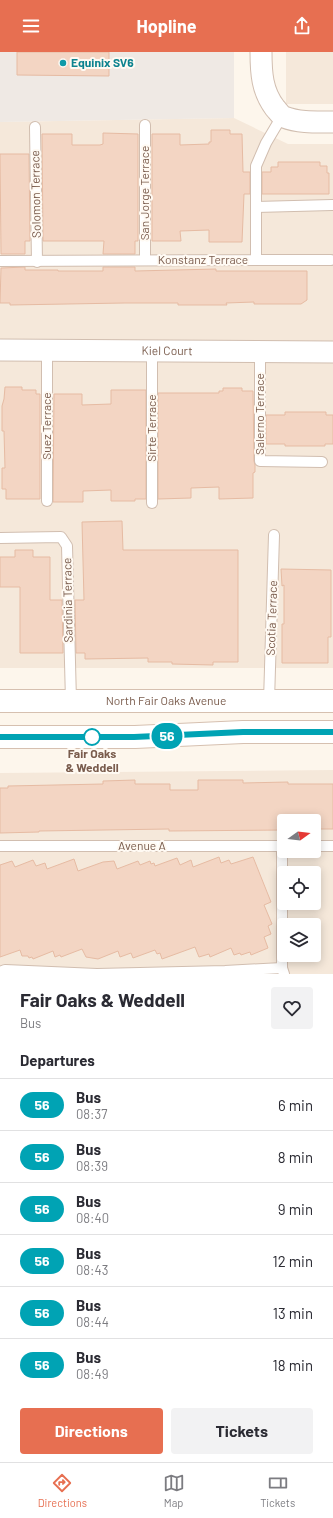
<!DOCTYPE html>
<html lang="en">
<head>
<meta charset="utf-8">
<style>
  body { margin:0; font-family:Barlow,sans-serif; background:#f2f2f3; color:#2b2b33; height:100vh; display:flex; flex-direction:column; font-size:15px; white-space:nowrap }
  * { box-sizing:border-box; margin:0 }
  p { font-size:13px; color:#7c7c81 }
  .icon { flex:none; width:22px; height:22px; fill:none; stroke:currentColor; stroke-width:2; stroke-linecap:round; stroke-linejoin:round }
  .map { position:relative; height:922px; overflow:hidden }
  .drawer { display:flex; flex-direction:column; background:#fff; flex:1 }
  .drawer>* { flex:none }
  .badge { padding:0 8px; border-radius:13px; font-size:14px; line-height:26px }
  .needle { width:26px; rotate:75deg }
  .fabs { position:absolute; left:277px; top:762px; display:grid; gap:8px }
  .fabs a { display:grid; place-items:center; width:44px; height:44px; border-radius:4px; background:#fff; box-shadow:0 2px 10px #0003; font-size:20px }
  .map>.badge { position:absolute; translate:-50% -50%; box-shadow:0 0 0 2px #fff }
  h2 { padding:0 20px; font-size:15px; line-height:36px }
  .round { display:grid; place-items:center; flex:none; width:42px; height:42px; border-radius:4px; background:#f2f2f3 }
  .head { display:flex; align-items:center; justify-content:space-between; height:68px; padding:0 20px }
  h1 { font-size:19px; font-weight:700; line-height:30px }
  .button { display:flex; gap:8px; margin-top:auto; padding:8px 20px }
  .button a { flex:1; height:46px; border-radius:4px; background:#e76f51; color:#fff; font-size:16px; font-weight:700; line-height:46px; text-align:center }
  .button a+a { background:#f2f2f3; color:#2b2b33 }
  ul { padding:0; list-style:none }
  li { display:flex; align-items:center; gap:12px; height:52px; padding:0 20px; border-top:1px solid #e1e1e2 }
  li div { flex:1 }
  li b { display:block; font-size:15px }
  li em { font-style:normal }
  li .badge { min-width:44px; font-weight:700; text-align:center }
  header { display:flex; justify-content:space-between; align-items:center; height:52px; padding:0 20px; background:#e76f51; color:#fff; font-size:18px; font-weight:700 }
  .tabs { display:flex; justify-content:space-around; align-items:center; height:56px; border-top:1px solid #e1e1e2; background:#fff; font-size:11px; color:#7c7c81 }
  .tabs a { display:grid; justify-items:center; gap:2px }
  .tabs .on { color:#e76f51 }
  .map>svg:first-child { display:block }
  .residential { fill:#f5e8da; fill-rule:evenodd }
  .industrial { fill:#efe9e4 }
  .building { fill:#f3d5c3; stroke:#e6bba3 }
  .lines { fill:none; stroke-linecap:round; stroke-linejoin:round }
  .service-casing { stroke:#d1beb0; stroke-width:12 }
  .minor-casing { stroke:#d1beb0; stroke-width:23 }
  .secondary-casing { stroke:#d6c0b0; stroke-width:24 }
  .service { stroke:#fff; stroke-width:10 }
  .minor { stroke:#fff; stroke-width:21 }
  .secondary { stroke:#fff; stroke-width:22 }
  .line-casing { stroke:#fff; stroke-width:9 }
  .line { stroke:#00a3b4; stroke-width:6 }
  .culture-dot { fill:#0f9aa8; stroke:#fffaf3; stroke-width:1.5 }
  .stop-dot { fill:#fff; stroke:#00a3b4; stroke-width:2 }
  .labels { text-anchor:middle; stroke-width:4; stroke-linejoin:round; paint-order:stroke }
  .culture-label { font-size:12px; font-weight:bold; fill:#0d838f; stroke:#fffaf3; text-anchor:start }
  .street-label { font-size:12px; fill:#7a5c4d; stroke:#fffaf3 }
  .stop-label { font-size:12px; font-weight:bold; fill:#7a5c4d; stroke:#fffaf3 }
</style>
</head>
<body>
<header><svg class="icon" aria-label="menu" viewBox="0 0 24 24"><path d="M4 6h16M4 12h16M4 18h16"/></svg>Hopline<svg class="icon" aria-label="share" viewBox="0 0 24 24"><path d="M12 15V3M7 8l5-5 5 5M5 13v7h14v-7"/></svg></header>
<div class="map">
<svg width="333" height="922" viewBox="0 0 333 922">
  <rect width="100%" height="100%" fill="#fdf6ec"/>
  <!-- residential -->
  <g class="residential">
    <rect x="286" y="0" width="47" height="52"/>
    <polygon points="234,66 288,92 333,92 333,616 0,616 0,70"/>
    <path d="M 333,718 L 333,922 L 0,922 L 0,721 ZM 284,769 L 314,769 L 314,799 L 284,799 ZM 284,821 L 314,821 L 314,851 L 284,851 ZM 284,873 L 314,873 L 314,903 L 284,903 Z"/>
  </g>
  <!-- industrial -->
  <polygon class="industrial" points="0,0 234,0 234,66 0,70"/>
  <!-- building -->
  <g class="building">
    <polygon points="17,0 109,0 109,24 17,23"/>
    <polygon points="211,78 230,78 230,82 242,82 243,120 250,120 250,142 244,142 242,190 209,190 209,178 180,179 181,189 152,189 152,82 180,82 180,93 209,92 209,90 211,90"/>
    <polygon points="103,81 138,82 138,189 135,189 135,202 103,202 104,189 43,189 42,82 72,82 72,93 100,93 103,92"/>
    <polygon points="0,102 29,102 30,189 25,189 25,202 1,202"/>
    <polygon points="278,110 320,110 320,114 327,114 327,121 329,121 329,142 262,142 262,120 271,120 271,115 278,115"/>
    <polygon points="25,215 25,218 58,218 58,219 103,219 103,215 135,215 135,219 216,217 216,219 307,219 307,248 301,252 254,252 254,250 226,251 227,253 178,253 178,251 124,251 10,253 10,251 0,251 1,216"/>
    <polygon points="5,335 22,335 22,338 36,338 36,342 40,342 40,447 6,447 6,437 2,437 2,416 5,416 4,379 2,379 2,354 4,347"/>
    <polygon points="223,336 242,336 242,339 253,339 254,409 255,413 255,420 253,421 253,446 219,447 219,435 191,436 191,446 158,447 158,341 219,341 219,339 223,339"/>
    <polygon points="111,338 146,338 146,447 135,447 135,449 111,449 111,438 83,439 83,450 53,450 54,342 82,342 82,353 111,352"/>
    <polygon points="285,360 326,360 326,363 333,363 333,392 325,392 325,394 285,394 285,392 266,392 266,363 285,363"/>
    <polygon points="122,469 123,498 238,498 238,610 213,610 213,613 172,612 172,610 148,610 148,606 85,607 85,601 76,601 75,548 84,548 82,470"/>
    <polygon points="15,498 33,498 33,505 50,505 50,548 62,548 63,601 20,601 20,535 0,535 0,505 15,505"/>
    <polygon points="281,517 331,518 331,585 328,585 328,611 282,611 282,572 284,572 284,533 282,534"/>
    <polygon points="135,728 135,732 170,732 170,738 198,738 198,728 243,728 243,731 288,730 288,732 333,732 333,777 314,777 314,769 284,769 284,778 169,779 169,777 39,779 39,780 0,781 0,736 8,736 8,734 103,732 103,729"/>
    <polygon points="219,805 221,811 229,808 231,812 253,805 271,850 264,853 272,872 268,874 271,882 264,885 268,896 251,903 250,900 241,903 240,901 234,903 231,896 210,905 209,902 199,905 195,895 162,907 160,901 157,902 155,898 133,906 131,901 120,905 118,899 98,907 86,905 82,897 61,905 60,903 55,905 53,899 33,907 32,905 29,906 28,904 22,904 20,898 0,905 0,813 12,809 15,815 33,808 36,814 45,811 47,817 74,807 78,819 103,810 114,809 117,817 138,809 140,813 150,809 151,812 154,811 155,814 177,806 180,813 191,808 193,815"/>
  </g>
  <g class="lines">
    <defs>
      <g id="service">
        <polyline points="145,73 145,208"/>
        <polyline points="35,75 37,210"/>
        <polyline points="256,155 332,153"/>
        <polyline points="256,208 331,208"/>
        <polyline points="0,209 256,208 256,114 266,91 282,64"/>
        <polyline points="47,299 47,449"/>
        <polyline points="152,300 152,451"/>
        <polyline points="260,301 260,409 322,410"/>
        <polyline points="0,486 61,485 67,494 71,649"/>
        <polyline points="269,649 274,483"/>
        <polyline points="0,794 284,794"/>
        <polyline points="314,794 333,794"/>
        <polyline points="282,916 282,794"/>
        <polyline points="0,920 5,918 97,922 225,919 282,916 284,922"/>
      </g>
      <g id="minor">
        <path d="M 261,0 C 261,21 262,39 275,56 C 278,59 280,63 284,65 C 299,71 317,70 333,70"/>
        <path id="s1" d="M 0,298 L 333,300"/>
      </g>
      <g id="secondary">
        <path id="s2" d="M 0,649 L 333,649"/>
        <polyline points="0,685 135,685 243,680 333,680"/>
      </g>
    </defs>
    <!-- service casing -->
    <use href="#service" class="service-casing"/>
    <!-- minor casing -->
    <use href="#minor" class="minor-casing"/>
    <!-- secondary casing -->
    <use href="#secondary" class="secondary-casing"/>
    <!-- service -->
    <use href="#service" class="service"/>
    <!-- minor -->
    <use href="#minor" class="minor"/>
    <!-- secondary -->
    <use href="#secondary" class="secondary"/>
  </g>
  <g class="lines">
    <defs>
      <polyline id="line" points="0,685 134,685 243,680 333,680"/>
    </defs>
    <!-- line casing -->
    <use href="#line" class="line-casing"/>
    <!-- line -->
    <use href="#line" class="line"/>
  </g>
  <!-- markers -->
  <circle class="culture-dot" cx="63" cy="11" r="4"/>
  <circle class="stop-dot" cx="92" cy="685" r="8"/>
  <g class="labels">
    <!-- culture labels -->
    <g class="culture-label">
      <text x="71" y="15">Equinix SV6</text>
    </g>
    <!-- street labels -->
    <g class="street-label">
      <text transform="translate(145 141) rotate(-90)" y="4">San Jorge Terrace</text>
      <text transform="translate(36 142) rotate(-91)" y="4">Solomon Terrace</text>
      <text x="203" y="212">Konstanz Terrace</text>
      <text dy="4" stroke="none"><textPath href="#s1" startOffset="167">Kiel Court</textPath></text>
      <text transform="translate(260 362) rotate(-90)" y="4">Salerno Terrace</text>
      <text transform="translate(47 374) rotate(-90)" y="4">Suez Terrace</text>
      <text transform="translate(152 376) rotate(-90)" y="4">Sirte Terrace</text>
      <text transform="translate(68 548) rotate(-91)" y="4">Sardinia Terrace</text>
      <text transform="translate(272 566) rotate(-88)" y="4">Scotia Terrace</text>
      <text dy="4" stroke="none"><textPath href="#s2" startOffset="166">North Fair Oaks Avenue</textPath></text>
      <text x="142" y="798">Avenue A</text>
    </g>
    <!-- stop labels -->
    <g class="stop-label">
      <text x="92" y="706">Fair Oaks<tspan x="92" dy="14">&amp; Weddell</tspan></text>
    </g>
  </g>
</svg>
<div class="fabs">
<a><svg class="needle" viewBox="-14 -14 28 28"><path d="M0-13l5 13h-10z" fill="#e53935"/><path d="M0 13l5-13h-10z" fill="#7c7c81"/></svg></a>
<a><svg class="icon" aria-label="locate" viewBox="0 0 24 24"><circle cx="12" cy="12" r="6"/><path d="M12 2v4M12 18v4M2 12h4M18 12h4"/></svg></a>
<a><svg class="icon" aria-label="layers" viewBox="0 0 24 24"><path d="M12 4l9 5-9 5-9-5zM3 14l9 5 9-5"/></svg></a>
</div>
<b class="badge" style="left:167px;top:684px;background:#00a3b4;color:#fff">56</b>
</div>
<section class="drawer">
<div class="head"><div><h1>Fair Oaks &amp; Weddell</h1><p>Bus</p></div><a class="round"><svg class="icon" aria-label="heart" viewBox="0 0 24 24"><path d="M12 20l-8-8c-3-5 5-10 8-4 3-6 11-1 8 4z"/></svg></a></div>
<h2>Departures</h2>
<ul>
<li><span class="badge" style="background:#00a3b4;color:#fff">56</span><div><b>Bus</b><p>08:37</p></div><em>6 min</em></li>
<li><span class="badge" style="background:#00a3b4;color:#fff">56</span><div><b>Bus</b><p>08:39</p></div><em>8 min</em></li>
<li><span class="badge" style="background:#00a3b4;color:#fff">56</span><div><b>Bus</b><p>08:40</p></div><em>9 min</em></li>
<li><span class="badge" style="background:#00a3b4;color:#fff">56</span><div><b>Bus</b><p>08:43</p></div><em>12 min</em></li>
<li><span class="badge" style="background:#00a3b4;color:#fff">56</span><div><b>Bus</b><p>08:44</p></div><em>13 min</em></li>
<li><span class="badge" style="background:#00a3b4;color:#fff">56</span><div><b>Bus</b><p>08:49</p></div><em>18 min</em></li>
</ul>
<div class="button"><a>Directions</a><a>Tickets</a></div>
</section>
<nav class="tabs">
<a class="on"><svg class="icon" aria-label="directions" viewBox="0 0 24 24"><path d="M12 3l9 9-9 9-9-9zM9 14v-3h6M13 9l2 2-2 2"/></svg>Directions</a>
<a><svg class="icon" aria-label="map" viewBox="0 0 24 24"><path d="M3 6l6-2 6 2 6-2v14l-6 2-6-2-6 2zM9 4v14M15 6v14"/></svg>Map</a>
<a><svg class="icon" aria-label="tickets" viewBox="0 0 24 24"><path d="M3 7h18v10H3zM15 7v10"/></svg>Tickets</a>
</nav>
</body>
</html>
